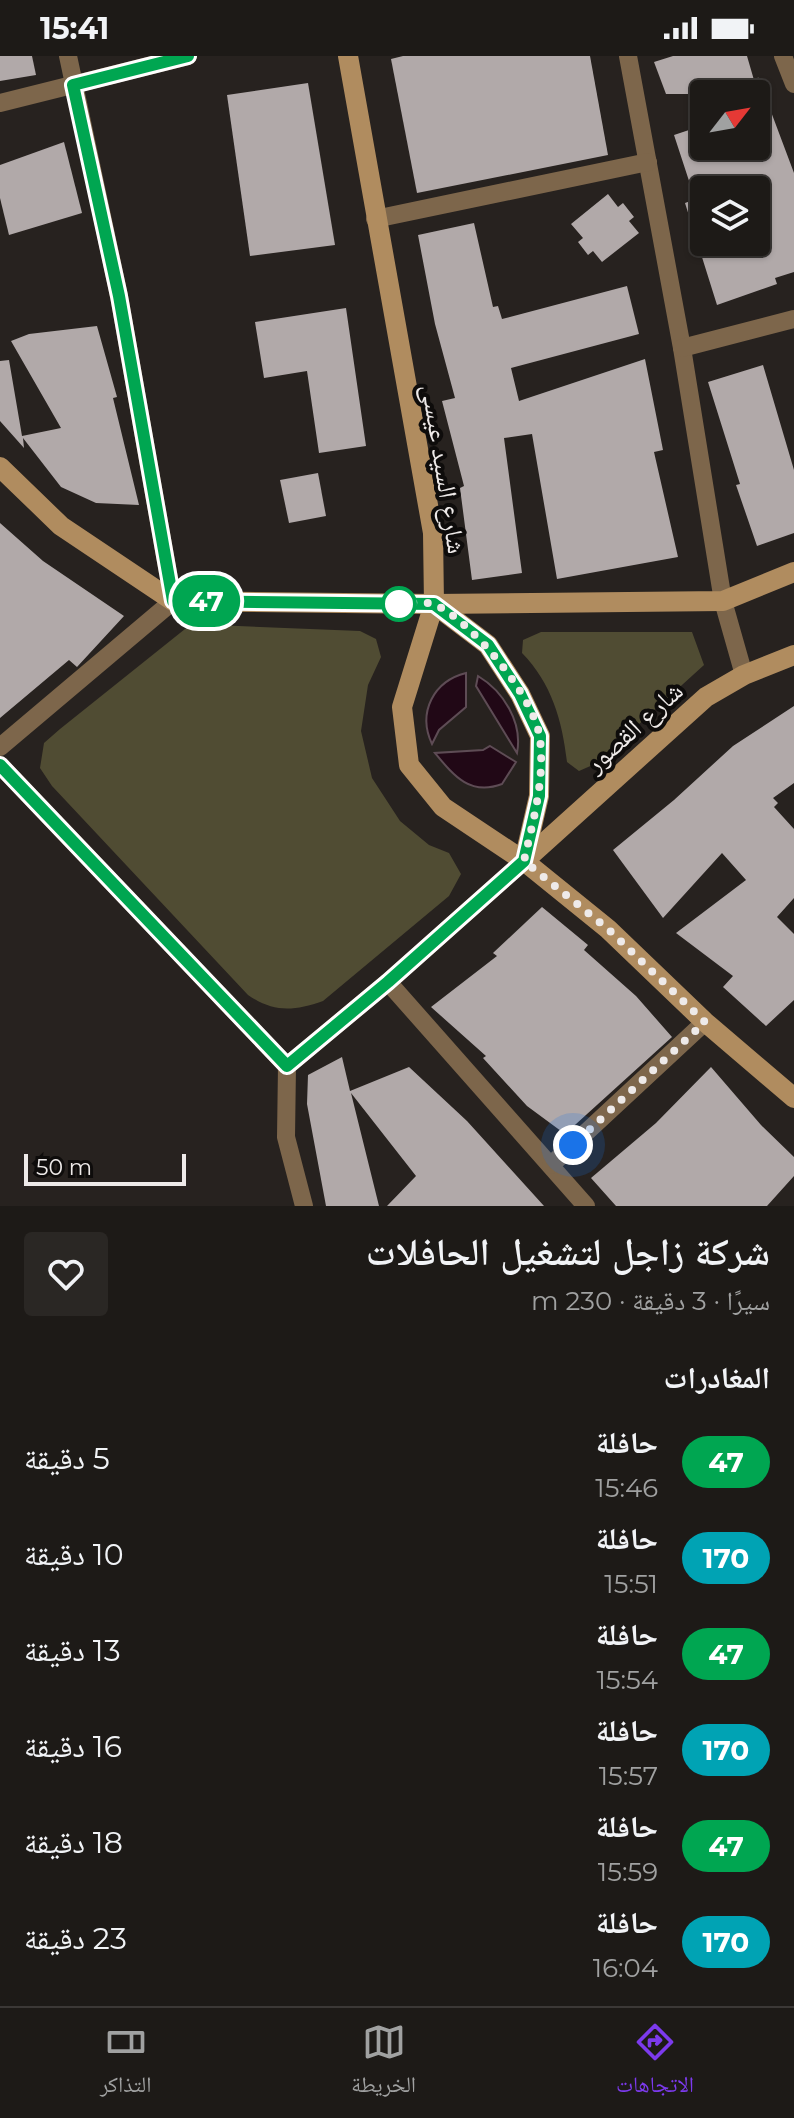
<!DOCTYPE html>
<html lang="ar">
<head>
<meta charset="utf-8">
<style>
  body { margin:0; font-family:Montserrat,"Noto Naskh Arabic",sans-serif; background:#2a2724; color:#f1f3f6; direction:rtl; height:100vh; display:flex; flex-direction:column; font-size:30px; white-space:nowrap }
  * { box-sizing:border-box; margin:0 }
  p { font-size:26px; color:#a0a1a1 }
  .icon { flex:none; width:44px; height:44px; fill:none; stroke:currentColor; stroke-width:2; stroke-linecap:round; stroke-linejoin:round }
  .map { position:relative; height:1150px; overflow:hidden; direction:ltr }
  .sheet { display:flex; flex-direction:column; background:#1d1a17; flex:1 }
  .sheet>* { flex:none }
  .badge { padding:0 16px; border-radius:26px; font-size:28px; line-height:52px }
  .needle { width:52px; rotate:59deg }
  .fabs { position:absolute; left:690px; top:24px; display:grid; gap:16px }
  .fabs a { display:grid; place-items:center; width:80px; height:80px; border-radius:8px; background:#1d1a17; box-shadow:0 2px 6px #0004,0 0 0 2px #3b3836; font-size:40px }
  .scale { position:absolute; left:24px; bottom:20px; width:162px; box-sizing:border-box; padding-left:8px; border:4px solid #eeeae9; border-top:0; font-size:22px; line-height:28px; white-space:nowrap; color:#eeeae9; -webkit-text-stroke:6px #0e0c0b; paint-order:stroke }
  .you { position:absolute; width:40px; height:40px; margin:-20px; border:6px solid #fff; border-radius:50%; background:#1a73e8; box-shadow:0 0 0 12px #1a73e833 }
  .map>.badge { position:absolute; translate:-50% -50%; box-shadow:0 0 0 4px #fff }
  h2 { padding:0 24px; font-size:30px; line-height:72px }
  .round { display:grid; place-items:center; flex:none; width:84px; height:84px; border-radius:8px; background:#2a2724 }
  .overview { display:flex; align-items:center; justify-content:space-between; height:136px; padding:0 24px }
  h1 { font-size:38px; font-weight:600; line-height:60px }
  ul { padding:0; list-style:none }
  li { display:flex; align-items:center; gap:24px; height:96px; padding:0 24px }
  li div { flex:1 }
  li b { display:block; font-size:30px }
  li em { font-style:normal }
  li .badge { min-width:88px; font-weight:700; text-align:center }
  .status { display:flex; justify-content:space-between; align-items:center; height:56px; padding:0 40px; background:#1d1a17; direction:ltr }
  .status svg { height:22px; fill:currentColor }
  .menu { display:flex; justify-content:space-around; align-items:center; height:112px; border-top:2px solid #3b3836; background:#1d1a17; font-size:22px; color:#a0a1a1 }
  .menu a { display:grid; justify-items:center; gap:4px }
  .menu .active { color:#7c3aed }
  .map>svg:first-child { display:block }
  .green { fill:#504c33 }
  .water { fill:#210816; stroke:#5e4c55; stroke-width:2 }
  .building { fill:#b1a9a9 }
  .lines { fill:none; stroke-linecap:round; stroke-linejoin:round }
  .street { stroke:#7d664b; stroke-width:18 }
  .secondary { stroke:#b08c5f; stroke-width:20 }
  .line-casing { stroke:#fff; stroke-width:18 }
  .line { stroke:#00a651; stroke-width:12 }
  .walk { stroke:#eeeae9; stroke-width:8; stroke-dasharray:0 14.4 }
  .stop-dot { fill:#fff; stroke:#00a651; stroke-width:4 }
  .labels { text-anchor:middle; stroke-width:8; stroke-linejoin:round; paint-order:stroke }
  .street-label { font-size:26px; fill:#eeeae9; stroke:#0e0c0b }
</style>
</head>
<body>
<div class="status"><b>15:41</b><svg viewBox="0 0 49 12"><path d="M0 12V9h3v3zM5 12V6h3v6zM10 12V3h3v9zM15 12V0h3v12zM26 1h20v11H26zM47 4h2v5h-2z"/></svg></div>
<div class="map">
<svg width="794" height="1150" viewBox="0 0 794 1150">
  <rect width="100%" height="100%" fill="#27221f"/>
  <!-- green -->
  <g class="green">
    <path d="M 214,569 L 360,575 L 376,583 L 381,601 L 368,629 L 361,675 L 372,722 L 400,765 L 429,789 L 449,797 L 461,818 L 449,840 L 323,945 C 294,955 274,957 248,939 L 52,730 L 40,712 L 44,687 L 60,673 L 185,573 Z"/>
    <path d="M 541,576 L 692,576 L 704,609 L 595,708 L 579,715 L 567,706 C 562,664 552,628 522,597 L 523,584 Z"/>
  </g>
  <!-- water -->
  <g class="water">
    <path d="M 466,617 L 466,651 L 439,674 L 432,688 C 417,656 434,625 466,617 Z"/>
    <path d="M 478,620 C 503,635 523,666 517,697 L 476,630 Z"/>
    <path d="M 490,690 L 516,706 L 502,728 C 470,740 454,720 435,697 L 483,694 Z"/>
  </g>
  <!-- building -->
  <g class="building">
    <polygon points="0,0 32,0 36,19 0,25"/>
    <polygon points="403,0 590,0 608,99 417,137 391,3"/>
    <polygon points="673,0 747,0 756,31 758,21 794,117 794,216 775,222 777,228 717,249 685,147 704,140 704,186 766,186 763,176 769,174 756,134 692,134 674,79 704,69 704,90 756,90 756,38 666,38 654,6"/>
    <polygon points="308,27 335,189 250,200 227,39"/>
    <polygon points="64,86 82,157 9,179 0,142 0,109"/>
    <polygon points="608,138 618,151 623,147 634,161 629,165 639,177 602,206 593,195 588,199 578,186 583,182 571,168"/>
    <polygon points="474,167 493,251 498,250 502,263 627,230 639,278 511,312 519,345 645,303 663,394 654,396 678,501 557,523 532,378 504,382 522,517 472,524 460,432 464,430 442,345 455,342 435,268 418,179"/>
    <polygon points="346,252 366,390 319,397 307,315 264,322 255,266"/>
    <polygon points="97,270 117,341 113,342 139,449 96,447 61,431 23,382 24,392 0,365 0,305 9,304 22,380 61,372 11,285 29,278"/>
    <polygon points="763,309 794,414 794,477 757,490 736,429 740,428 708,326"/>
    <polygon points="318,417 326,460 289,467 280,424"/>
    <polygon points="0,467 43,505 124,560 77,611 69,604 0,662"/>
    <polygon points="794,650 794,727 773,742 778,747 774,751 794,773 794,842 777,861 794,878 794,944 766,970 723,931 733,920 676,877 746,824 722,797 663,862 613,794 674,744 733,690"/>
    <polygon points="542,851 588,889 584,894 636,940 672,981 565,1078 527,1050 483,1002 486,1000 431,951 497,900 493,897"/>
    <polygon points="342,1001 350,1035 409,1011 467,1065 544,1150 387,1150 416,1120 351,1037 379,1150 326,1150 307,1048 308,1019"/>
    <polygon points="711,1011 761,1069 794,1101 794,1120 767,1150 616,1150 591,1122 656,1067"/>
  </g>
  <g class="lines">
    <!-- street -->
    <g class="street">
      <polyline points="628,0 682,292 723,545 744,619"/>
      <polyline points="783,0 794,28"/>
      <polyline points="0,47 188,0"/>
      <polyline points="375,163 648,106"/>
      <polyline points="682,292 794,263"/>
      <polyline points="0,691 173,545 119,240 68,0"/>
      <polyline points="0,709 287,1010"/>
      <polyline points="388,926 586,1150"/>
      <polyline points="551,1109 705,966"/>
      <polyline points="304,1150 286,1081 287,1010 388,926 524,805"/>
    </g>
    <!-- secondary -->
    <g class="secondary">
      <polyline points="348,0 433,477 434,548"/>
      <polyline points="0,411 61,470 173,545 434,548 723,545 794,516"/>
      <polyline points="524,805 539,740 540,680 520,638 488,589 434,548 402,651 409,709 443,751 524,805 608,873 705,966 794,1042"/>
      <polyline points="524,805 706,641 744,619 794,599"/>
    </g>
  </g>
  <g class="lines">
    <defs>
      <polyline id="line" points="0,709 287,1010 388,926 524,805 539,740 540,680 520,638 488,589 434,548 173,545 119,240 73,29 188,0"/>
    </defs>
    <!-- line casing -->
    <use href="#line" class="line-casing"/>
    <!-- line -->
    <use href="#line" class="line"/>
    <!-- walk -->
    <path class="walk" d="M 399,548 C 409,547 427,545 436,549 C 473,567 535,641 540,683 C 545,724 533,765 524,805 L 608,873 L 705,966 L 573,1089"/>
  </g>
  <!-- markers -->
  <circle class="stop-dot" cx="399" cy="548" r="16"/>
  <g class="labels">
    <!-- street labels -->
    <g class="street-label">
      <text transform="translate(444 413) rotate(81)" y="9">شارع السيد عيسى</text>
      <text transform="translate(634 671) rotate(-42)" y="9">شارع القصور</text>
    </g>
  </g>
</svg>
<div class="fabs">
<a><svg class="needle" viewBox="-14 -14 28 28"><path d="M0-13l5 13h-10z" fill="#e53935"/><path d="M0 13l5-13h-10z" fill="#a0a1a1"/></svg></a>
<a><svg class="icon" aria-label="layers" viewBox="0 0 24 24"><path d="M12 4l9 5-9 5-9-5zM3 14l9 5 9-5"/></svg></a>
</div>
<div class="scale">50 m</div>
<div class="you" style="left:573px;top:1089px"></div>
<b class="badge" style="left:206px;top:545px;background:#00a651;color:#fff">47</b>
</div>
<section class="sheet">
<div class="overview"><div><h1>شركة زاجل لتشغيل الحافلات</h1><p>سيرًا · 3 دقيقة · 230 m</p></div><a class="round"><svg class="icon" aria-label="heart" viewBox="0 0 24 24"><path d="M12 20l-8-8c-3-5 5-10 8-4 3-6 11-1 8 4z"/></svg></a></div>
<h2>المغادرات</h2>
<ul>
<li><span class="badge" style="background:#00a651;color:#fff">47</span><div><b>حافلة</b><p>15:46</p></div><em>5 دقيقة</em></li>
<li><span class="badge" style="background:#00a3b4;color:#fff">170</span><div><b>حافلة</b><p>15:51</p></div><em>10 دقيقة</em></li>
<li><span class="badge" style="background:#00a651;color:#fff">47</span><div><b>حافلة</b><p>15:54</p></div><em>13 دقيقة</em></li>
<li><span class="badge" style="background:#00a3b4;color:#fff">170</span><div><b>حافلة</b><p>15:57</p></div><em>16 دقيقة</em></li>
<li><span class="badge" style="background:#00a651;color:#fff">47</span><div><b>حافلة</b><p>15:59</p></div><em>18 دقيقة</em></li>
<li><span class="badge" style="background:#00a3b4;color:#fff">170</span><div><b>حافلة</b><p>16:04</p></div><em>23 دقيقة</em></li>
</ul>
</section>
<nav class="menu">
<a class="active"><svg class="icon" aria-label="directions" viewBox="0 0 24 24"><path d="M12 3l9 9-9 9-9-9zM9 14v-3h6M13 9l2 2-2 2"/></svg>الاتجاهات</a>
<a><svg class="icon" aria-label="map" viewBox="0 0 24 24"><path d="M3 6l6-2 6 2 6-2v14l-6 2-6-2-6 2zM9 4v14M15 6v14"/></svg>الخريطة</a>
<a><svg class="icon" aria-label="tickets" viewBox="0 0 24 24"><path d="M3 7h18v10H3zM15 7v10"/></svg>التذاكر</a>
</nav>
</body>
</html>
